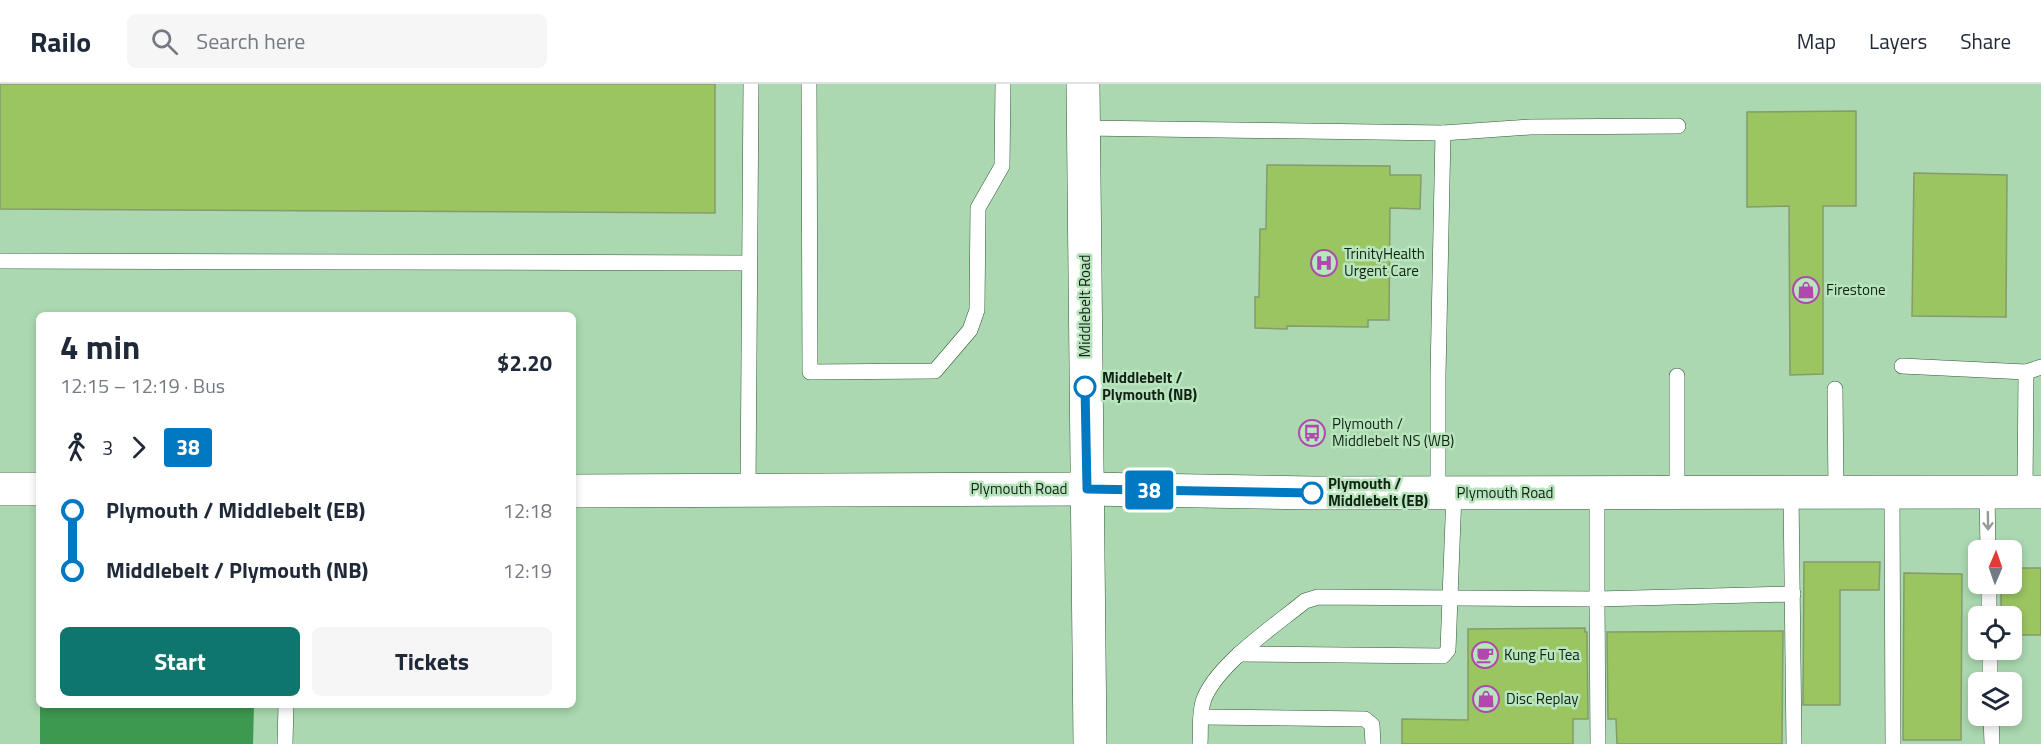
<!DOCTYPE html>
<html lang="en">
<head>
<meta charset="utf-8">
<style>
  body { margin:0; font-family:"Titillium Web",sans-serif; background:#f6f6f7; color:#1f2937; height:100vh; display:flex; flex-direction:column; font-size:22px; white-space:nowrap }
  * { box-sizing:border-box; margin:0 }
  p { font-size:20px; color:#747a83 }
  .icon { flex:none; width:33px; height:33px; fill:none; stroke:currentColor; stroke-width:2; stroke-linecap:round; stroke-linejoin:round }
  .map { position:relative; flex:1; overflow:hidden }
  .sheet { position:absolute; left:36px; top:228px; width:540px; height:396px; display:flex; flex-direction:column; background:#fff; border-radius:9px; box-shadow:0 3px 9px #0003 }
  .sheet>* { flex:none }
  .badge { padding:0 12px; border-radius:4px; font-size:21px; line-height:39px }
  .needle { width:39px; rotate:2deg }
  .tools { position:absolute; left:1968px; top:456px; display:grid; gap:12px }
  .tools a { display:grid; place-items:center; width:54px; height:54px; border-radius:9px; background:#fff; box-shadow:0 3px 9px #0003; font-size:30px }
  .map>.badge { position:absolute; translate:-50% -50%; box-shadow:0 0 0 3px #fff }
  .legs { display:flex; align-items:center; gap:9px; height:66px; padding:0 24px; font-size:20px }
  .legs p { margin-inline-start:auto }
  .overview { display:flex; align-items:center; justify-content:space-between; height:102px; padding:0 24px }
  h1 { font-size:33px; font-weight:700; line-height:45px }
  .primary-button { display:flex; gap:12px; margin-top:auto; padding:12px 24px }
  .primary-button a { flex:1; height:69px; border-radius:9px; background:#0f766e; color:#fff; font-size:24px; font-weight:700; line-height:69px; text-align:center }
  .primary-button a+a { background:#f6f6f7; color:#1f2937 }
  ul { padding:0 24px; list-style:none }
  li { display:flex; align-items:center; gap:21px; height:60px; font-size:22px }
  li i { display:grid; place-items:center; width:9px; height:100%; margin:0 8px; background:currentColor }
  li i::after { content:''; width:15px; height:15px; margin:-8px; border:4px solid; border-radius:50%; background:#fff }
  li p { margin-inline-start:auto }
  li:first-child i { background:linear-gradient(#0000 50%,currentColor 0) }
  li:last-child i { background:linear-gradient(currentColor 50%,#0000 0) }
  header { display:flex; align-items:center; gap:36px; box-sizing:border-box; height:84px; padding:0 30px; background:#fff; border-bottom:2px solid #e0e1e3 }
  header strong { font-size:28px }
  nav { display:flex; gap:33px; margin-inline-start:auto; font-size:21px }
  .search { width:420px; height:54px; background:#f6f6f7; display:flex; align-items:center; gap:15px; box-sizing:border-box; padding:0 21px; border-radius:9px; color:#747a83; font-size:22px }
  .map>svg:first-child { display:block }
  .water { fill:#3d9850 }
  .building { fill:#9bc561; stroke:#859b6b; stroke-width:1.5 }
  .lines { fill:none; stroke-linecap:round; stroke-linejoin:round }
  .service-casing { stroke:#315938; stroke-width:16 }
  .secondary-casing { stroke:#315938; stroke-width:34 }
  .service { stroke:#fff; stroke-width:15 }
  .secondary { stroke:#fff; stroke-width:33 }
  .oneway { stroke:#949c96 }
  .line-1-casing { stroke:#fff; stroke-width:14 }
  .line-1 { stroke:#0079c2; stroke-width:9 }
  .stop-1-dot { fill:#fff; stroke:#0079c2; stroke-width:3 }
  .labels { text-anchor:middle; stroke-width:5; stroke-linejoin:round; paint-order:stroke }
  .poi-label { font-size:15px; fill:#122315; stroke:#b8e5bd; text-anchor:start }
  .street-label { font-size:15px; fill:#122315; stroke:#b8e5bd }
  .stop-label { font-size:15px; font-weight:bold; fill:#122315; stroke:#b8e5bd; text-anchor:start }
</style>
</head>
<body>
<header>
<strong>Railo</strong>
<div class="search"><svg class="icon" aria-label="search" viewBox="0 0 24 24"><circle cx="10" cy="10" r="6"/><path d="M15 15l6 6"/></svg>Search here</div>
<nav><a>Map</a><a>Layers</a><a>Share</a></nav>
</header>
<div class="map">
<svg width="2041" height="660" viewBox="0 0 2041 660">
  <rect width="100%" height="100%" fill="#abd8b0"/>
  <!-- water -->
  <polygon class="water" points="40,621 254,621 253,660 40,660"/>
  <!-- building -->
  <g class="building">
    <polygon points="0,0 715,0 715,129 0,125"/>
    <polygon points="1856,27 1856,122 1823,122 1823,290 1790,291 1789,122 1747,123 1747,28"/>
    <polygon points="1267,81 1390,82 1390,91 1421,91 1420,125 1390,124 1389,236 1368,236 1368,243 1287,242 1287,245 1255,244 1255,213 1259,213 1260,145 1266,145"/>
    <polygon points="1914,89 2007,91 2006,233 1912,232"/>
    <polygon points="1804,478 1880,478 1879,506 1840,506 1840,621 1803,621"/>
    <polygon points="2012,484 2041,484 2041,551 2012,551 2012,532 2001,532 2001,500 2012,500"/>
    <polygon points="1904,489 1962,490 1961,656 1903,656"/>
    <polygon points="1585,544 1585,548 1587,548 1588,635 1573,635 1573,660 1402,660 1402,635 1468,636 1468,545"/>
    <polygon points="1783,547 1782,660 1617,660 1616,635 1608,635 1607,548"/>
  </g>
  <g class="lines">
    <defs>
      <g id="service">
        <polyline points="809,0 810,288 935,287 970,246 977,226 978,124 1002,82 1003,0"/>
        <polyline points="1083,44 1443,49 1530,43 1678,42"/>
        <polyline points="0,177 749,179"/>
        <polyline points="1902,282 2026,288"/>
        <polyline points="1677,292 1677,409"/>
        <polyline points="1835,305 1836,409"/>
        <polyline points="748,408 751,0"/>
        <polyline points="1892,408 1893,660"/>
        <polyline points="1987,408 1988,466"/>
        <polyline points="2025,408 2026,288 2041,283"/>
        <polyline points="1438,409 1438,291 1443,49"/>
        <polyline points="1791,409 1794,660"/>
        <polyline points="1989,500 1989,532"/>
        <polyline points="1990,566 1990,598"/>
        <polyline points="1239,570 1443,572 1448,566 1454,409"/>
        <polyline points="1991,632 1992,660"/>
        <polyline points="1201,633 1365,635 1372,641 1373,660"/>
        <polyline points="285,660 286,621"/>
        <path d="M 1200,660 C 1201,647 1199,631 1203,618 C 1214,582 1276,541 1305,517 L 1318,513 L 1597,515 L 1597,409"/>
        <polyline points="1598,660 1597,515 1793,510"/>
      </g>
      <g id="secondary">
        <polyline points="1083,0 1090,660"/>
        <polyline points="0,405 39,405"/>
        <polyline points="573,407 1087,405 1313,409 2041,408"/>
      </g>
    </defs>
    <!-- service casing -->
    <use href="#service" class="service-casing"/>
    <!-- secondary casing -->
    <use href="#secondary" class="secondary-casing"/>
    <!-- service -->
    <use href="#service" class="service"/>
    <!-- secondary -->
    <use href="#secondary" class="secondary"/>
  </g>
  <!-- one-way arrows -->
  <defs><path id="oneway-shaft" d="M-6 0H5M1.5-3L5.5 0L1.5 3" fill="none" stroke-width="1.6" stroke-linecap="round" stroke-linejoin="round" transform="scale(1.5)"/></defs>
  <use class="oneway" href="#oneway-shaft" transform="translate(1988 437) rotate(89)"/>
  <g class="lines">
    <defs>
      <polyline id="line-1" points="1085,303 1087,405 1312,409"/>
    </defs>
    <!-- line-1 casing -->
    <use href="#line-1" class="line-1-casing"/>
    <!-- line-1 -->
    <use href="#line-1" class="line-1"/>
  </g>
  <!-- icons -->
  <defs>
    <symbol id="hospital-ring" viewBox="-11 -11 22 22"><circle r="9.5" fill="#b8e5bd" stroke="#af49ae" stroke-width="1.5"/><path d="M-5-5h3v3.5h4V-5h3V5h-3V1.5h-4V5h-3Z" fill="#af49ae"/></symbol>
    <symbol id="shop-ring" viewBox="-11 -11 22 22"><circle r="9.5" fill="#b8e5bd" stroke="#af49ae" stroke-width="1.5"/><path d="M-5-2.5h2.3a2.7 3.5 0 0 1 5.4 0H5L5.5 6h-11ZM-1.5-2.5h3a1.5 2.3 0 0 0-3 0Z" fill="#af49ae"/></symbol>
    <symbol id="bus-ring" viewBox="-11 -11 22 22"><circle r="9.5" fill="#b8e5bd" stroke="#af49ae" stroke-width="1.5"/><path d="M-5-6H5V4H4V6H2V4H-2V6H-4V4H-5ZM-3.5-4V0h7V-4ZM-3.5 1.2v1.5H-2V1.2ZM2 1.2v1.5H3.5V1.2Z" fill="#af49ae"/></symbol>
    <symbol id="cafe-ring" viewBox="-11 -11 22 22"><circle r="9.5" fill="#b8e5bd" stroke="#af49ae" stroke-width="1.5"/><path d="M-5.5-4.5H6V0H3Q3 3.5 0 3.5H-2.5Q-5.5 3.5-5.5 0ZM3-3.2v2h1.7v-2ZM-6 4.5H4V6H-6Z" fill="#af49ae"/></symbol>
  </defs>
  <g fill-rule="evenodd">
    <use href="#hospital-ring" x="1309" y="164" width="30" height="30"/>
    <use href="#shop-ring" x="1791" y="191" width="30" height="30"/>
    <use href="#bus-ring" x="1297" y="334" width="30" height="30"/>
    <use href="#cafe-ring" x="1470" y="556" width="30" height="30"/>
    <use href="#shop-ring" x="1471" y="600" width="30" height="30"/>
  </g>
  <!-- markers -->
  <g class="stop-1-dot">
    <circle cx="1085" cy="303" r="10"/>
    <circle cx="1312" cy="409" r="10"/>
  </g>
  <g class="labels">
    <!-- poi labels -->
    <g class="poi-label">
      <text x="1344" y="175">TrinityHealth<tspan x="1344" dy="17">Urgent Care</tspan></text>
      <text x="1826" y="211">Firestone</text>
      <text x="1332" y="345">Plymouth /<tspan x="1332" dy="17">Middlebelt NS (WB)</tspan></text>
      <text x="1504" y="576">Kung Fu Tea</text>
      <text x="1506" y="620">Disc Replay</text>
    </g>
    <!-- street labels -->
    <g class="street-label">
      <text transform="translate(1085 222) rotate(-90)" y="5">Middlebelt Road</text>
      <text x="1019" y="410">Plymouth Road</text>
      <text x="1505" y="414">Plymouth Road</text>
    </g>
    <!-- stop labels -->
    <g class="stop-label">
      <text x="1102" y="299">Middlebelt /<tspan x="1102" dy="17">Plymouth (NB)</tspan></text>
      <text x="1328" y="405">Plymouth /<tspan x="1328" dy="17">Middlebelt (EB)</tspan></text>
    </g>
  </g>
</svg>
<div class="tools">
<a><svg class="needle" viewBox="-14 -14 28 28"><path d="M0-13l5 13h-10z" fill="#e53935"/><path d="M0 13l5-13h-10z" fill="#747a83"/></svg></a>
<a><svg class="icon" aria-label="locate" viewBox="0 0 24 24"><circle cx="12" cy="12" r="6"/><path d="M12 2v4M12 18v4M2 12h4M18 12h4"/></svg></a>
<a><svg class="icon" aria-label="layers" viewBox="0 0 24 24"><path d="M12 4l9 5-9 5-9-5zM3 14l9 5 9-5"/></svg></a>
</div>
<b class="badge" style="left:1149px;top:406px;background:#0079c2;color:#fff">38</b>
<section class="sheet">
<div class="overview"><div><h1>4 min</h1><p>12:15 – 12:19 · Bus</p></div><b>$2.20</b></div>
<div class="legs"><svg class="icon" aria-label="walk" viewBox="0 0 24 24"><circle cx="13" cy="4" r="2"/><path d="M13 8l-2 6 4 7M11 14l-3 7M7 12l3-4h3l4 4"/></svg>3<svg class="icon" aria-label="forward" viewBox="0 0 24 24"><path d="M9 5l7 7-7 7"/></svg><b class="badge" style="background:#0079c2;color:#fff">38</b></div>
<ul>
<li><i style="color:#0079c2"></i><b>Plymouth / Middlebelt (EB)</b><p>12:18</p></li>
<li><i style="color:#0079c2"></i><b>Middlebelt / Plymouth (NB)</b><p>12:19</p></li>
</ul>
<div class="primary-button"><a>Start</a><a>Tickets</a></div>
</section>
</div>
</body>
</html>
